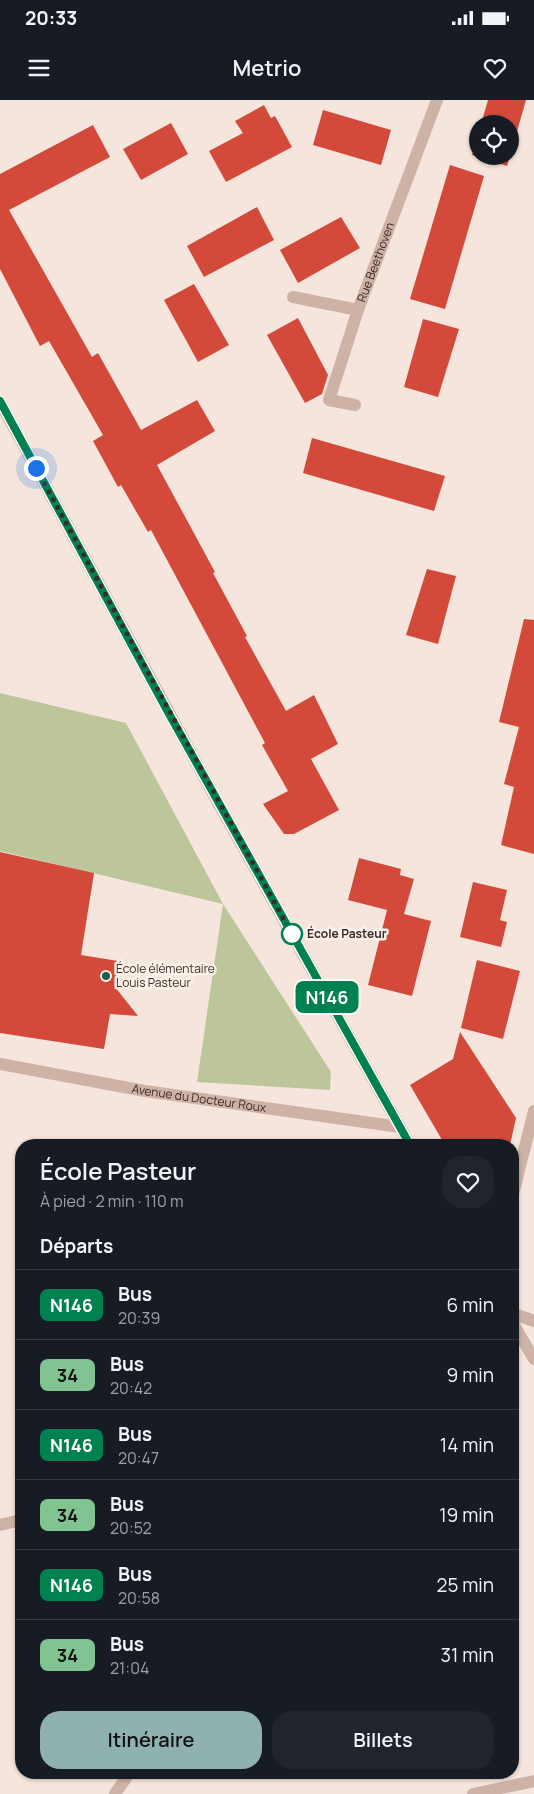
<!DOCTYPE html>
<html lang="fr">
<head>
<meta charset="utf-8">
<style>
  body { margin:0; font-family:Manrope,sans-serif; background:#20242c; color:#f1f3f6; height:100vh; display:flex; flex-direction:column; font-size:19px; white-space:nowrap }
  * { box-sizing:border-box; margin:0 }
  p { font-size:16px; color:#9ea1a6 }
  .icon { flex:none; width:28px; height:28px; fill:none; stroke:currentColor; stroke-width:2; stroke-linecap:round; stroke-linejoin:round }
  .map { position:relative; flex:1; overflow:hidden }
  .side { position:absolute; left:15px; top:1039px; width:504px; height:640px; display:flex; flex-direction:column; background:#171b24; border-radius:20px; box-shadow:0 1px 4px #0004 }
  .side>* { flex:none }
  .badge { padding:0 10px; border-radius:8px; font-size:18px; line-height:32px }
  .buttons { position:absolute; left:469px; top:15px; display:grid; gap:10px }
  .buttons a { display:grid; place-items:center; width:50px; height:50px; border-radius:50%; background:#171b24; box-shadow:0 1px 4px #0004; font-size:25px }
  .you { position:absolute; width:25px; height:25px; margin:-12px; border:4px solid #fff; border-radius:50%; background:#1a73e8; box-shadow:0 0 0 8px #1a73e833 }
  .map>.badge { position:absolute; translate:-50% -50%; box-shadow:0 0 0 2px #fff }
  h2 { padding:0 25px; font-size:19px; line-height:45px }
  .round { display:grid; place-items:center; flex:none; width:52px; height:52px; border-radius:20px; background:#20242c }
  .head { display:flex; align-items:center; justify-content:space-between; height:85px; padding:0 25px }
  h1 { font-size:24px; font-weight:600; line-height:38px }
  .primary-button { display:flex; gap:10px; margin-top:auto; padding:10px 25px }
  .primary-button a { flex:1; height:58px; border-radius:20px; background:#8fb1b0; color:#111; font-size:20px; font-weight:600; line-height:58px; text-align:center }
  .primary-button a+a { background:#20242c; color:#f1f3f6 }
  ul { padding:0; list-style:none }
  li { display:flex; align-items:center; gap:15px; height:70px; padding:0 25px; border-top:1px solid #363941 }
  li div { flex:1 }
  li b { display:block; font-size:19px }
  li em { font-style:normal }
  li .badge { min-width:55px; font-weight:700; text-align:center }
  .status { display:flex; justify-content:space-between; align-items:center; height:35px; padding:0 25px; background:#171b24; direction:ltr }
  .status svg { height:14px; fill:currentColor }
  header { display:flex; justify-content:space-between; align-items:center; height:65px; padding:0 25px; background:#171b24; font-size:22px; font-weight:600 }
  .map>svg:first-child { display:block }
  .green { fill:#bdc69a }
  .building { fill:#d34a3b }
  .lines { fill:none; stroke-linecap:round; stroke-linejoin:round }
  .minor { stroke:#ceb2a6; stroke-width:12 }
  .tertiary { stroke:#ceb2a6; stroke-width:12 }
  .line-casing { stroke:#fff; stroke-width:11 }
  .line { stroke:#00814f; stroke-width:8 }
  .walk { stroke:#3a2b28; stroke-width:5; stroke-dasharray:0 9 }
  .stop-dot { fill:#fff; stroke:#00814f; stroke-width:2.5 }
  .poi-dot { fill:#18605a; stroke:#fcf0e9; stroke-width:2 }
  .labels { text-anchor:middle; stroke-width:5; stroke-linejoin:round; paint-order:stroke }
  .street-label { font-size:12px; fill:#3a2b28; stroke:#fcf0e9 }
  .stop-label { font-size:12px; font-weight:bold; fill:#3a2b28; stroke:#fcf0e9; text-anchor:start }
  .poi-label { font-size:12px; fill:#3a2b28; stroke:#fcf0e9; text-anchor:start }
</style>
</head>
<body>
<div class="status"><b>20:33</b><svg viewBox="0 0 49 12"><path d="M0 12V9h3v3zM5 12V6h3v6zM10 12V3h3v9zM15 12V0h3v12zM26 1h20v11H26zM47 4h2v5h-2z"/></svg></div>
<header><svg class="icon" aria-label="menu" viewBox="0 0 24 24"><path d="M4 6h16M4 12h16M4 18h16"/></svg>Metrio<svg class="icon" aria-label="heart" viewBox="0 0 24 24"><path d="M12 20l-8-8c-3-5 5-10 8-4 3-6 11-1 8 4z"/></svg></header>
<div class="map">
<svg width="534" height="1694" viewBox="0 0 534 1694">
  <rect width="100%" height="100%" fill="#f5e5dc"/>
  <!-- green -->
  <polygon class="green" points="0,593 126,623 223,804 331,972 330,990 197,982 223,804 0,751"/>
  <!-- building -->
  <g class="building">
    <polygon points="488,0 526,0 510,56 510,24 481,24"/>
    <polygon points="264,5 271,18 275,16 292,47 226,82 209,51 243,33 235,21"/>
    <polygon points="323,10 391,30 381,65 313,45"/>
    <polygon points="171,23 188,54 141,80 123,49"/>
    <polygon points="93,25 110,57 9,110 92,257 98,253 141,330 197,300 215,331 157,365 215,472 213,473 247,536 245,537 286,611 314,595 338,644 311,659 339,710 294,734 284,734 263,704 288,691 262,645 265,643 151,430 148,432 121,385 118,387 93,341 103,335 49,241 40,246 0,169 0,74"/>
    <polygon points="478,35 478,56 510,56 507,66 472,55"/>
    <polygon points="450,65 484,76 445,209 410,199"/>
    <polygon points="257,107 274,140 204,177 187,146"/>
    <polygon points="341,117 360,148 298,183 280,150"/>
    <polygon points="194,184 229,245 198,262 164,200"/>
    <polygon points="298,218 328,275 322,294 305,303 267,235"/>
    <polygon points="423,219 459,229 438,297 404,287"/>
    <polygon points="312,338 445,376 434,411 303,373"/>
    <polygon points="427,469 456,476 438,544 406,535"/>
    <polygon points="524,519 534,520 534,754 501,745 514,687 504,684 519,627 499,622"/>
    <polygon points="0,752 94,773 81,855 118,861 115,887 138,916 110,914 104,949 0,933"/>
    <polygon points="359,758 401,769 400,775 414,779 404,814 400,813 431,821 412,896 368,885 387,810 348,800"/>
    <polygon points="473,782 507,790 500,820 507,822 501,847 460,837"/>
    <polygon points="477,860 520,871 503,939 461,928"/>
    <polygon points="460,932 516,1018 510,1045 445,1045 410,985 453,959"/>
  </g>
  <g class="lines">
    <!-- minor -->
    <g class="minor">
      <polyline points="293,197 358,210"/>
      <path id="s1" d="M 355,305 L 329,300 L 358,210 L 437,0"/>
      <path id="s2" d="M 0,964 L 145,991 L 400,1027"/>
      <polyline points="512,1098 534,1011"/>
      <polyline points="512,1213 534,1221"/>
      <polyline points="0,1425 21,1420"/>
      <polyline points="115,1694 130,1672"/>
      <polyline points="473,1694 534,1681"/>
    </g>
    <!-- tertiary -->
    <g class="tertiary">
      <polyline points="0,302 216,699 410,1045"/>
      <polyline points="512,1222 534,1259"/>
    </g>
  </g>
  <g class="lines">
    <defs>
      <polyline id="line" points="0,301 168,612 410,1045"/>
    </defs>
    <!-- line casing -->
    <use href="#line" class="line-casing"/>
    <!-- line -->
    <use href="#line" class="line"/>
    <!-- walk -->
    <polyline class="walk" points="36,368 294,838 292,834"/>
  </g>
  <!-- markers -->
  <circle class="stop-dot" cx="292" cy="834" r="10"/>
  <circle class="poi-dot" cx="106" cy="876" r="5"/>
  <g class="labels">
    <!-- street labels -->
    <g class="street-label">
      <text dy="4" stroke="none"><textPath href="#s1" startOffset="172">Rue Beethoven</textPath></text>
      <text dy="4" stroke="none"><textPath href="#s2" startOffset="202">Avenue du Docteur Roux</textPath></text>
    </g>
    <!-- stop labels -->
    <g class="stop-label">
      <text x="307" y="838">École Pasteur</text>
    </g>
    <!-- poi labels -->
    <g class="poi-label">
      <text x="116" y="873">École élémentaire<tspan x="116" dy="14">Louis Pasteur</tspan></text>
    </g>
  </g>
</svg>
<div class="buttons">
<a><svg class="icon" aria-label="locate" viewBox="0 0 24 24"><circle cx="12" cy="12" r="6"/><path d="M12 2v4M12 18v4M2 12h4M18 12h4"/></svg></a>
</div>
<div class="you" style="left:36px;top:368px"></div>
<b class="badge" style="left:327px;top:897px;background:#00814f;color:#fff">N146</b>
<section class="side">
<div class="head"><div><h1>École Pasteur</h1><p>À pied · 2 min · 110 m</p></div><a class="round"><svg class="icon" aria-label="heart" viewBox="0 0 24 24"><path d="M12 20l-8-8c-3-5 5-10 8-4 3-6 11-1 8 4z"/></svg></a></div>
<h2>Départs</h2>
<ul>
<li><span class="badge" style="background:#00814f;color:#fff">N146</span><div><b>Bus</b><p>20:39</p></div><em>6 min</em></li>
<li><span class="badge" style="background:#81c391;color:#111">34</span><div><b>Bus</b><p>20:42</p></div><em>9 min</em></li>
<li><span class="badge" style="background:#00814f;color:#fff">N146</span><div><b>Bus</b><p>20:47</p></div><em>14 min</em></li>
<li><span class="badge" style="background:#81c391;color:#111">34</span><div><b>Bus</b><p>20:52</p></div><em>19 min</em></li>
<li><span class="badge" style="background:#00814f;color:#fff">N146</span><div><b>Bus</b><p>20:58</p></div><em>25 min</em></li>
<li><span class="badge" style="background:#81c391;color:#111">34</span><div><b>Bus</b><p>21:04</p></div><em>31 min</em></li>
</ul>
<div class="primary-button"><a>Itinéraire</a><a>Billets</a></div>
</section>
</div>
</body>
</html>
